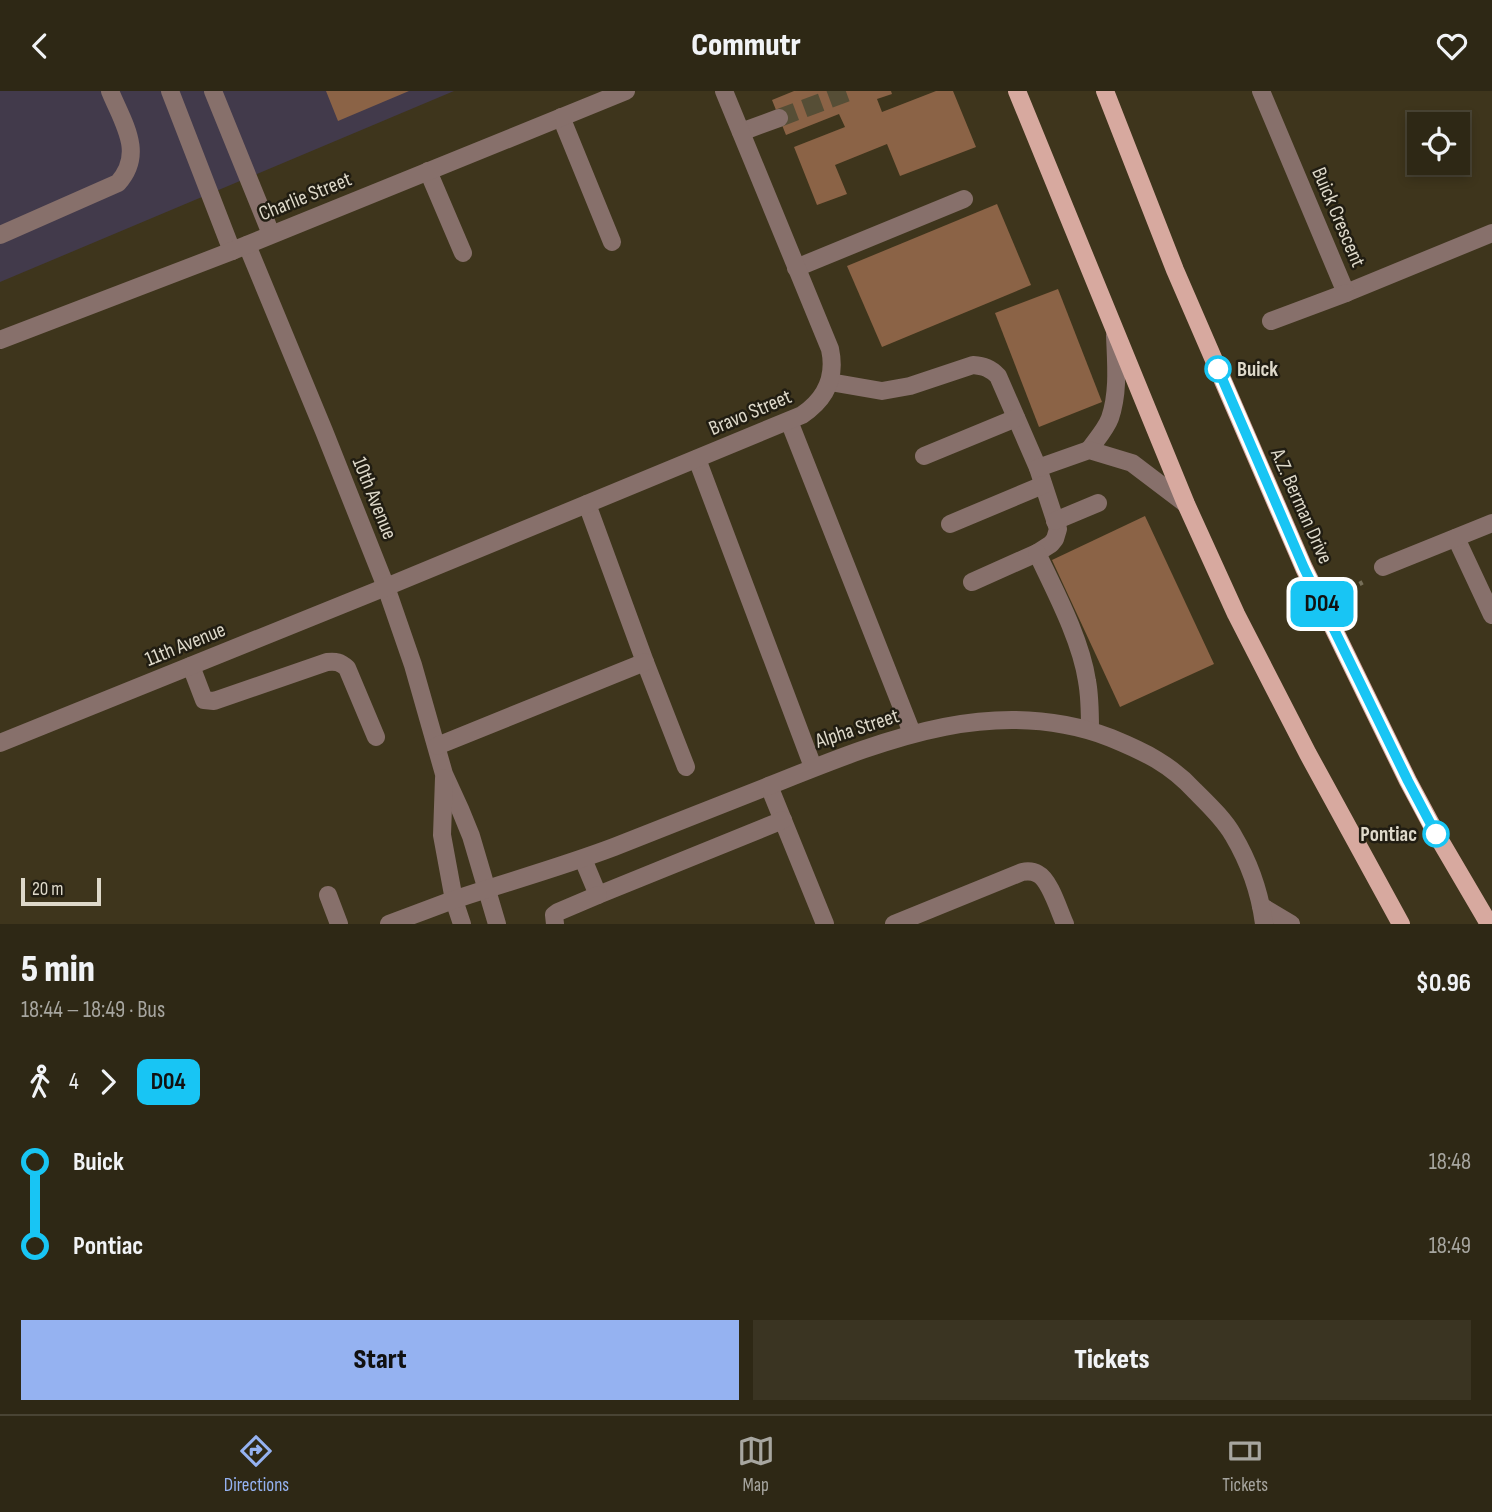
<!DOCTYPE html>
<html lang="en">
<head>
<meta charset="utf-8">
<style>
  body { margin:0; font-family:"Sofia Sans Condensed",sans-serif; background:#3a3422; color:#f1f3f6; height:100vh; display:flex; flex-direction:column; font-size:26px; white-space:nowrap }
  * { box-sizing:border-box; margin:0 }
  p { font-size:23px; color:#a7a6a0 }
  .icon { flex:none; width:38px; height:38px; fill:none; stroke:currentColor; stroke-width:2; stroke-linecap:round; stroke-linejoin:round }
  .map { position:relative; height:833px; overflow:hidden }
  .sheet { display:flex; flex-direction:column; background:#2e2815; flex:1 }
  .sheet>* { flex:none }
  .badge { padding:0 14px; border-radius:10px; font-size:24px; line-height:46px }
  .tools { position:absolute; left:1407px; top:21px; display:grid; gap:14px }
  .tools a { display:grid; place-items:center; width:63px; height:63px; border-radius:0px; background:#2e2815; box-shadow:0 4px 10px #0003,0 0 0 2px #494434; font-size:35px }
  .scale { position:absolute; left:21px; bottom:18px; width:80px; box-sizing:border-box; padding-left:7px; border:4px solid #ded9ca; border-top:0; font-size:19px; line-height:24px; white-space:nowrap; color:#ded9ca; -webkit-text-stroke:5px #211d12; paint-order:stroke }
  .map>.badge { position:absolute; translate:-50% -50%; box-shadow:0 0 0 4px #fff }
  .legs { display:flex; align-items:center; gap:10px; height:77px; padding:0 21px; font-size:23px }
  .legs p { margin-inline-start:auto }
  .summary { display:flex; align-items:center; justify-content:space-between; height:119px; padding:0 21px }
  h1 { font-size:38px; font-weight:800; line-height:52px }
  .button { display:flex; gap:14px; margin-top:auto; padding:14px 21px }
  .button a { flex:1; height:80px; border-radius:0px; background:#95b2f1; color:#111; font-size:28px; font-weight:800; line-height:80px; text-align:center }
  .button a+a { background:#3a3422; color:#f1f3f6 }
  ul { padding:0 21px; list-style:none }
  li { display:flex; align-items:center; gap:24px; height:84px; font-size:26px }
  li i { display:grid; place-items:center; width:10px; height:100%; margin:0 9px; background:currentColor }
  li i::after { content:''; width:18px; height:18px; margin:-9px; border:5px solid; border-radius:50%; background:#2e2815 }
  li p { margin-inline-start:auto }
  li:first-child i { background:linear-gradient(#0000 50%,currentColor 0) }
  li:last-child i { background:linear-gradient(currentColor 50%,#0000 0) }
  header { display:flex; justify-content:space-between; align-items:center; height:91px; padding:0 21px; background:#2e2815; font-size:32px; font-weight:800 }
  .menu { display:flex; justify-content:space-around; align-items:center; height:98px; border-top:2px solid #494434; background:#2e2815; font-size:19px; color:#a7a6a0 }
  .menu a { display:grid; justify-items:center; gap:4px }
  .menu .active { color:#95b2f1 }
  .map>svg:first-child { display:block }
  .commercial { fill:#423a4b }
  .building { fill:#8b6346 }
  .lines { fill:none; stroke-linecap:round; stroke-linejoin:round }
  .minor-tunnel { stroke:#564e36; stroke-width:18; stroke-dasharray:18 9; stroke-linecap:butt }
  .path { stroke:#766e58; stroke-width:4.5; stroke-dasharray:3.5 5; stroke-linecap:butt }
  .minor { stroke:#87706b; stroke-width:18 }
  .major { stroke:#d7a99f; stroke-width:18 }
  .line-1-casing { stroke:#fff; stroke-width:16 }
  .line-1 { stroke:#18c5f4; stroke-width:10 }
  .stop-1-dot { fill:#fff; stroke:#18c5f4; stroke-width:3.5 }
  .labels { text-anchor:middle; stroke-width:5; stroke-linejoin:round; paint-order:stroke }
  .street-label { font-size:21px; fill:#ded9ca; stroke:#211d12 }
  .stop-label { font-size:21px; font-weight:bold; fill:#ded9ca; stroke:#211d12; text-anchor:start }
</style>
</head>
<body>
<header><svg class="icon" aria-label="back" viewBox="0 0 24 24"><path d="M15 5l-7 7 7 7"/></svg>Commutr<svg class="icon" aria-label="heart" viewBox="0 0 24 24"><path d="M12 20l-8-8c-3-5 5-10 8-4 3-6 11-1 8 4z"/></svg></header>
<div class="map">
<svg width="1492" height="833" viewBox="0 0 1492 833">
  <rect width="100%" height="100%" fill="#3e351c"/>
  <!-- commercial -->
  <polygon class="commercial" points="0,0 454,0 0,191"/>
  <!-- building -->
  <g class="building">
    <polygon points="326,0 409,0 338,30"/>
    <polygon points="794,0 891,0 892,3 877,8 882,21 936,0 953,0 976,56 900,85 887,53 835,74 847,103 817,114 794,56 845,36 839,23 786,44 772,9"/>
    <polygon points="997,113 1031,194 882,256 847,175"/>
    <polygon points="1058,198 1102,311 1039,336 995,222"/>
    <polygon points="1145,425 1214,573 1120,616 1052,469"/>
  </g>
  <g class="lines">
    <!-- minor-tunnel -->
    <polyline class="minor-tunnel" points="779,27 851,0"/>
    <!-- path -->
    <polyline class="path" points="1352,497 1367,489"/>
    <!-- minor -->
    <g class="minor">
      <polyline points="170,0 232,160"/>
      <polyline points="213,0 271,143"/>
      <polyline points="1261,0 1346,202 1492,142"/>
      <polyline points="561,26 612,151"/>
      <polyline points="741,41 779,27"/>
      <polyline points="428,80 463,162"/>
      <path d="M 0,144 L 118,92 C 145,62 123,32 110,0"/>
      <polyline points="247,154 324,340 386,496 413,574 444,683 460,718 471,745 497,833"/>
      <polyline points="796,177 964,108"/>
      <polyline points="1271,230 1346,202"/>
      <polyline points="0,249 232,160 626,0"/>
      <path d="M 830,291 L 882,300 L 910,295 L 973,274 C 984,275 990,277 998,285 L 1038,377 L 1058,438 L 1055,448 L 1051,453 L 1037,462 L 972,491"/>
      <polyline points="789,330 912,642"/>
      <path d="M 1089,359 C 1096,349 1106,338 1110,327 C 1119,301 1116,271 1115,244"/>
      <polyline points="924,365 1016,327"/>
      <polyline points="697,368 813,676"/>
      <polyline points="1038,377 1089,359 1132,372 1186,413"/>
      <polyline points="587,413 645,571 686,676"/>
      <polyline points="1055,430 1098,412"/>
      <polyline points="950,433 1043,394"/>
      <polyline points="1456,447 1492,524"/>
      <path d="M 1037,462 C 1055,500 1081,549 1087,590 C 1090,606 1090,622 1090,639"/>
      <polyline points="1383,476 1492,432"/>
      <path d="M 191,575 L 204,609 L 214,610 L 327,571 C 336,570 340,571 347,577 L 376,646"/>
      <path d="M 0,652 L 386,496 L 802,324 C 826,308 836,286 830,258 L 724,0"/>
      <polyline points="437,655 645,571"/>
      <polyline points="444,687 442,744 454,809 462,833"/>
      <polyline points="769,695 825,833"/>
      <polyline points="583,768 598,804 783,729"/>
      <polyline points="328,804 339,833"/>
      <polyline points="1261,815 1291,833"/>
      <path d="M 389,833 C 410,825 432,817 453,809 C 507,791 561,776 614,756 C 664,736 715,716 766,696 C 877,652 992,601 1111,647 C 1145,661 1170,673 1195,700 C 1208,713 1224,728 1233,744 C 1249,771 1260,802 1264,833"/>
      <polyline points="555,833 554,824 558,821 598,804"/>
      <path d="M 894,833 L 1022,781 C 1027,780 1033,780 1038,783 C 1050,789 1059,820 1065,833"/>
    </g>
    <!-- major -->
    <g class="major">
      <polyline points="1017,0 1186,413 1236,523 1308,663 1401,833"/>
      <polyline points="1105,0 1175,179 1304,477 1408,690 1438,746 1489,833"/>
    </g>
  </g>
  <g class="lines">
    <defs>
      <polyline id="line-1" points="1218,278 1304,477 1408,690 1436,743"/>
    </defs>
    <!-- line-1 casing -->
    <use href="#line-1" class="line-1-casing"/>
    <!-- line-1 -->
    <use href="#line-1" class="line-1"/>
  </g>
  <!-- markers -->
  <g class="stop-1-dot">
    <circle cx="1218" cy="278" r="12"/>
    <circle cx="1436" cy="743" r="12"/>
  </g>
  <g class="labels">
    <!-- street labels -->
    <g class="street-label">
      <text transform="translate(305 105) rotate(-22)" y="7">Charlie Street</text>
      <text transform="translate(1339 126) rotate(67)" y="7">Buick Crescent</text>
      <text transform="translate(750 321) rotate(-23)" y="7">Bravo Street</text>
      <text transform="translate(375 407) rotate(68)" y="7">10th Avenue</text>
      <text transform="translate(1302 415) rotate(66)" y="7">A.Z. Berman Drive</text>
      <text transform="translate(185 553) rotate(-22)" y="7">11th Avenue</text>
      <text transform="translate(857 637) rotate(-18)" y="7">Alpha Street</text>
    </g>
    <!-- stop labels -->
    <g class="stop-label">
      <text x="1237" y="285">Buick</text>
      <text x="1417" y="750" text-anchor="end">Pontiac</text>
    </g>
  </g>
</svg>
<div class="tools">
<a><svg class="icon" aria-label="locate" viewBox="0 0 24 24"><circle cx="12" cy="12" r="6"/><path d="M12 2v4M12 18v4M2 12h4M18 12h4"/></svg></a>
</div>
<div class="scale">20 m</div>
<b class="badge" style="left:1322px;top:513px;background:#18c5f4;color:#111">D04</b>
</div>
<section class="sheet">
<div class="summary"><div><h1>5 min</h1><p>18:44 – 18:49 · Bus</p></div><b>$0.96</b></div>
<div class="legs"><svg class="icon" aria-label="walk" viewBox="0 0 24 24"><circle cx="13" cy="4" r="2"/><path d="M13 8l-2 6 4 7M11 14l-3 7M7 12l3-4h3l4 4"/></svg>4<svg class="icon" aria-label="forward" viewBox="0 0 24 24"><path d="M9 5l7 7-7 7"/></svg><b class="badge" style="background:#18c5f4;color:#111">D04</b></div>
<ul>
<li><i style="color:#18c5f4"></i><b>Buick</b><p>18:48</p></li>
<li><i style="color:#18c5f4"></i><b>Pontiac</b><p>18:49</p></li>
</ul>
<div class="button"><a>Start</a><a>Tickets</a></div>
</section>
<nav class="menu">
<a class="active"><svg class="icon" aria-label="directions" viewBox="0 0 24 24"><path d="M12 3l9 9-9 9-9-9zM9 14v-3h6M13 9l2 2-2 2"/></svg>Directions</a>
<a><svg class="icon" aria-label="map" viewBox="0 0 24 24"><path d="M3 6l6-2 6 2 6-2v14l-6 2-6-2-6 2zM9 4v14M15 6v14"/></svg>Map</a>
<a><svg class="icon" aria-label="tickets" viewBox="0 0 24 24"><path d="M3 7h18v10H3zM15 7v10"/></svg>Tickets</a>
</nav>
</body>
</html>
